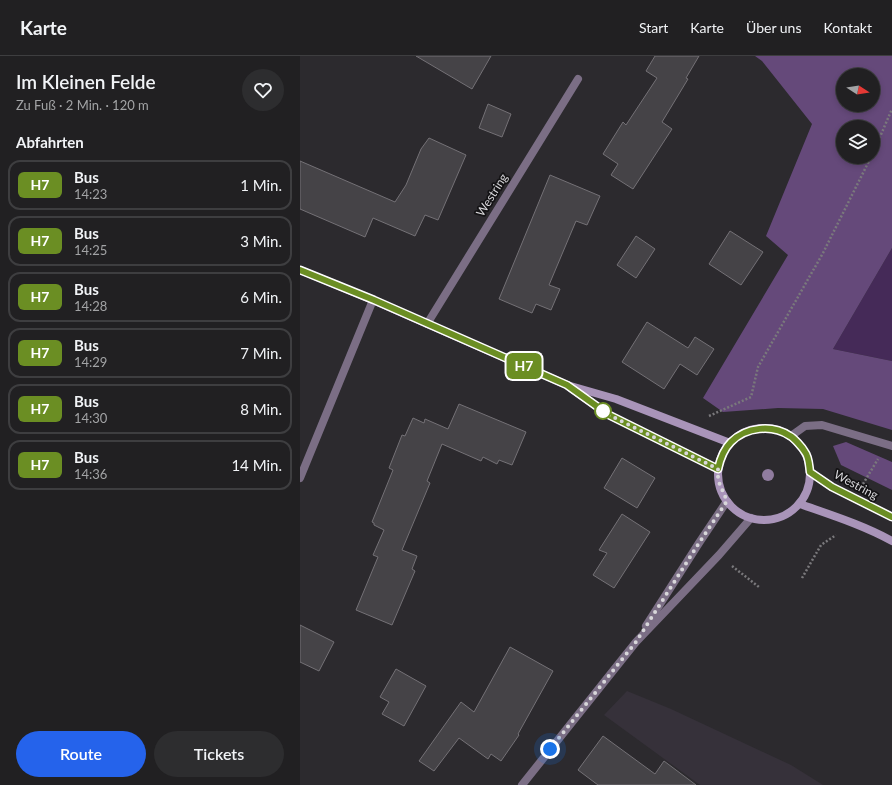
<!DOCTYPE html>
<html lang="de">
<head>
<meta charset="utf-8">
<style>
  body { margin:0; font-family:Lato,sans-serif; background:#2d2d2f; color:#f1f3f6; height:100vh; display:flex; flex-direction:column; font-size:15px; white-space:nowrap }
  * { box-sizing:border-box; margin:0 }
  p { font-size:13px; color:#a2a3a5 }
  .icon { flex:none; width:22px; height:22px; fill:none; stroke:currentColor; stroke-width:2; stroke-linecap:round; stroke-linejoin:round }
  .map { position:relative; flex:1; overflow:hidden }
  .details { display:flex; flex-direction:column; background:#212022; width:300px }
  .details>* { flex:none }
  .badge { padding:0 8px; border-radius:6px; font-size:14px; line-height:26px }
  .needle { width:26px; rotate:102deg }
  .controls { position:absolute; left:536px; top:12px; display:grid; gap:8px }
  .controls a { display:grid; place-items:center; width:44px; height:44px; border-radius:50%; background:#212022; box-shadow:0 2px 6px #0003,0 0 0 1px #3e3e40; font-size:20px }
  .you { position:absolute; width:20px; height:20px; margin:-10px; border:3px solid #fff; border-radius:50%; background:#1a73e8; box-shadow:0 0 0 6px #1a73e833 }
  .map>.badge { position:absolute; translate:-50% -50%; box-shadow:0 0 0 2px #fff }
  h2 { padding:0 16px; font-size:15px; line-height:36px }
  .round { display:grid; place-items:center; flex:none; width:42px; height:42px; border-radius:21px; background:#2d2d2f }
  .headline { display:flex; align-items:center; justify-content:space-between; height:68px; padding:0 16px }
  h1 { font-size:19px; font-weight:600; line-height:30px }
  .primary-button { display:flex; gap:8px; margin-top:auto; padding:8px 16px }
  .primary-button a { flex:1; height:46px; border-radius:24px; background:#2563eb; color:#fff; font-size:16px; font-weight:600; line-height:46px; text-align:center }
  .primary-button a+a { background:#2d2d2f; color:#f1f3f6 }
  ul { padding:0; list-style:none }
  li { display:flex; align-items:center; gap:12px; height:50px; margin:0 8px 6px; padding:0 8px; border:2px solid #3e3e40; border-radius:12px }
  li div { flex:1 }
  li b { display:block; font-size:15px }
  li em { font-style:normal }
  li .badge { min-width:44px; font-weight:700; text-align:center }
  header { display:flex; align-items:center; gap:24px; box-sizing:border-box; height:56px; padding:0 20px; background:#212022; border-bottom:1px solid #3e3e40 }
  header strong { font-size:19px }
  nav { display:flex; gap:22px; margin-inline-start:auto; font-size:14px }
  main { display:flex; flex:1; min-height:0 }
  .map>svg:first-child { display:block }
  .built { fill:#36313a }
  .green { fill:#452a58 }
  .forest { fill:#65497a; fill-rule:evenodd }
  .building { fill:#454347; stroke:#747176 }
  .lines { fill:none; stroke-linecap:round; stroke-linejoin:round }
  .path { stroke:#7a797c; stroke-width:2.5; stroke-dasharray:2 2; stroke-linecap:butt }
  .lane { stroke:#7b6e85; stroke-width:8 }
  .street { stroke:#7b6e85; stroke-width:8 }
  .secondary { stroke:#a994b9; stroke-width:8 }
  .tree { fill:#907c9f }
  .line-casing { stroke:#fff; stroke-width:9 }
  .line { stroke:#6b8e23; stroke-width:6 }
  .walk { stroke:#d8d7da; stroke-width:4; stroke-dasharray:0 7.2 }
  .stop-dot { fill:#fff; stroke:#6b8e23; stroke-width:2 }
  .labels { text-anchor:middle; stroke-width:3.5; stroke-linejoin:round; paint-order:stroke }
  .street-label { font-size:12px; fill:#d8d7da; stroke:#141315 }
</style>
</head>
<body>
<header>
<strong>Karte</strong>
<nav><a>Start</a><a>Karte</a><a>Über uns</a><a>Kontakt</a></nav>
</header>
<main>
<section class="details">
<div class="headline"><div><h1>Im Kleinen Felde</h1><p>Zu Fuß · 2 Min. · 120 m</p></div><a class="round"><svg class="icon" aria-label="heart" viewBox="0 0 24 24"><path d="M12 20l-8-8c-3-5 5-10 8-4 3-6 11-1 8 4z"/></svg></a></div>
<h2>Abfahrten</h2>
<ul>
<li><span class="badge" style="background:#6b8e23;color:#fff">H7</span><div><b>Bus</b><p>14:23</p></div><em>1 Min.</em></li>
<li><span class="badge" style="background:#6b8e23;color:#fff">H7</span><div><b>Bus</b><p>14:25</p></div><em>3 Min.</em></li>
<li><span class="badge" style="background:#6b8e23;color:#fff">H7</span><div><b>Bus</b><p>14:28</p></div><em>6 Min.</em></li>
<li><span class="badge" style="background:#6b8e23;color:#fff">H7</span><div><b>Bus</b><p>14:29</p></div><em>7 Min.</em></li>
<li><span class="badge" style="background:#6b8e23;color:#fff">H7</span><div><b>Bus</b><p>14:30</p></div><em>8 Min.</em></li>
<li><span class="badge" style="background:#6b8e23;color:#fff">H7</span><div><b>Bus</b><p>14:36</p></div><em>14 Min.</em></li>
</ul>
<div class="primary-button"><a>Route</a><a>Tickets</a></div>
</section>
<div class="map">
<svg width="592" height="729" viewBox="0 0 592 729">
  <rect width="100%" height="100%" fill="#2c2a2e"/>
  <!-- built -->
  <polygon class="built" points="327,635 371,653 491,709 523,729 400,729 304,659"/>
  <!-- green -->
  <polygon class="green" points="592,192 592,305 533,293"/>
  <!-- forest -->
  <g class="forest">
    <path d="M 455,0 L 592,0 L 592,192 L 533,293 L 592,305 L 592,374 L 523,353 L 478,352 L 423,356 L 403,342 L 488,199 L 466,180 L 512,68 L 462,5 ZM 543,19 L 573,19 L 573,49 L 543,49 ZM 543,71 L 573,71 L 573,101 L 543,101 Z"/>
    <polygon points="546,386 592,406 592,434 541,409 533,390"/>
  </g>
  <!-- building -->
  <g class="building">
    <polygon points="116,0 191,0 172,33"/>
    <polygon points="355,0 399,0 386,22 388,23 362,66 372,73 333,133 311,119 318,108 303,98 323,66 326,69 357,22 346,15"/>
    <polygon points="188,48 211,58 202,81 179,72"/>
    <polygon points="129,82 166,99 138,164 125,159 115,180 73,162 65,181 0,153 0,105 95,146 106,129 121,93"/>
    <polygon points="250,119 300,140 287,169 276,165 249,229 260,233 251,254 236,248 232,257 199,243"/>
    <polygon points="430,175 463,196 441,229 409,208"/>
    <polygon points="336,180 355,193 336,222 317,209"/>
    <polygon points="347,266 388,292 395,281 414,293 397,319 380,308 364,333 322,306"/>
    <polygon points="159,348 226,376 212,409 199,404 197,408 183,401 181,405 142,388 127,425 130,427 102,494 117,500 112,513 115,515 92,569 56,554 78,501 73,499 84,474 74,469 74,467 72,466 93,414 89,412 102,379 105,380 113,362 124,367 125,363 148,373"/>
    <polygon points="322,402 355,422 337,452 304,432"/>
    <polygon points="322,458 350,476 314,532 293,519 307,497 299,494"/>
    <polygon points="0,569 34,586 19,615 0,606"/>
    <polygon points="210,591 253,615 218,678 219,679 201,705 191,698 188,703 159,682 134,715 119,705 161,646 174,656"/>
    <polygon points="96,613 126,630 104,670 82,658 89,646 80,641"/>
    <polygon points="303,680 355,718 364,705 396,729 298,729 278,714"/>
  </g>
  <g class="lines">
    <!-- path -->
    <g class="path">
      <polyline points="573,97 592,53"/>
      <polyline points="409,360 451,341 458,311 523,197 571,101"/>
      <polyline points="563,428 578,403"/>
      <polyline points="432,510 459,531"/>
      <polyline points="502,522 521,489 536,479"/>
    </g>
    <!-- lane -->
    <g class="lane">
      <polyline points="491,380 505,370 522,369 592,390"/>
      <polyline points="0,422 73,244"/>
    </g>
    <!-- street -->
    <g class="street">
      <polyline points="127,268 278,23"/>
      <polyline points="346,570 399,487 427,445"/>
      <polyline points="222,729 336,586 419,499 451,462"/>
    </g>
    <!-- secondary -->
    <g class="secondary">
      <polyline points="0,214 73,244 267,329 316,343 430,387"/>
      <polyline points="272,333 309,359 418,413"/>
      <circle cx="464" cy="418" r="46"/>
      <polyline points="510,416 532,431 592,461"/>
      <path d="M 500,448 C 531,459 563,469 592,485"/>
    </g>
  </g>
  <!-- trees -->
  <circle class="tree" cx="468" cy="419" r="6"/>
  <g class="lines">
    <defs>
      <path id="line" d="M 0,214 L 74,244 L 267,329 L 309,359 L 418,413 C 420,404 424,393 431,386 C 446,371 472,368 490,380 C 494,382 502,391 505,396 C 509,401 509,409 510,416 L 532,431 L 592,461"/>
    </defs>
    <!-- line casing -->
    <use href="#line" class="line-casing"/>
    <!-- line -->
    <use href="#line" class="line"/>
    <!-- walk -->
    <polyline class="walk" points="250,693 336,586 399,487 427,445 418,424 418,413 309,359 298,352 303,355"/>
  </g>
  <!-- markers -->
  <circle class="stop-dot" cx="303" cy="355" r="8"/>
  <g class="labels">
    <!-- street labels -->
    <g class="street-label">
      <text transform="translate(192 139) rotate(-58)" y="4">Westring</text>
      <text transform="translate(556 429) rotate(28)" y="4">Westring</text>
    </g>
  </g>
</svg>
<div class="controls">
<a><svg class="needle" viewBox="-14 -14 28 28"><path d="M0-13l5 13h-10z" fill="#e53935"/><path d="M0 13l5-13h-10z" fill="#a2a3a5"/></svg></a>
<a><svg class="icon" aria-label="layers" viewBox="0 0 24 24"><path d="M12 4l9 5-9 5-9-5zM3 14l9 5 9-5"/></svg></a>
</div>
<div class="you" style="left:250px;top:693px"></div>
<b class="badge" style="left:224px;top:310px;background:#6b8e23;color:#fff">H7</b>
</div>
</main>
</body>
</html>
